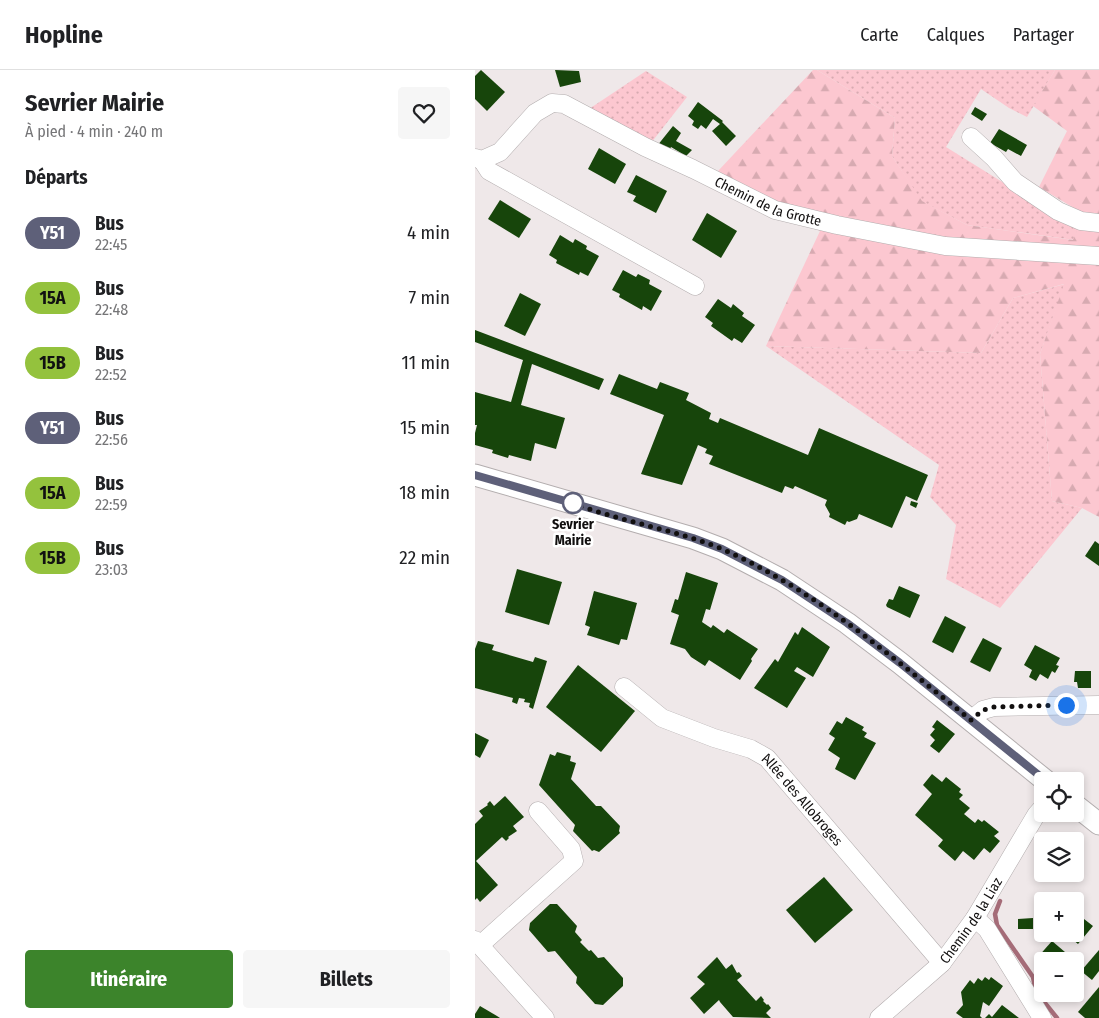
<!DOCTYPE html>
<html lang="fr">
<head>
<meta charset="utf-8">
<style>
  body { margin:0; font-family:"Fira Sans Condensed",sans-serif; background:#f6f6f6; color:#202124; height:100vh; display:flex; flex-direction:column; font-size:19px; white-space:nowrap }
  * { box-sizing:border-box; margin:0 }
  p { font-size:16px; color:#757577 }
  .icon { flex:none; width:28px; height:28px; fill:none; stroke:currentColor; stroke-width:2; stroke-linecap:round; stroke-linejoin:round }
  .map { position:relative; flex:1; overflow:hidden }
  .sheet { display:flex; flex-direction:column; background:#fff; width:475px }
  .sheet>* { flex:none }
  .badge { padding:0 10px; border-radius:16px; font-size:18px; line-height:32px }
  .tools { position:absolute; left:559px; top:702px; display:grid; gap:10px }
  .tools a { display:grid; place-items:center; width:50px; height:50px; border-radius:5px; background:#fff; box-shadow:0 2px 8px #0003; font-size:25px }
  .you { position:absolute; width:25px; height:25px; margin:-12px; border:4px solid #fff; border-radius:50%; background:#1a73e8; box-shadow:0 0 0 8px #1a73e833 }
  .map>.badge { position:absolute; translate:-50% -50%; box-shadow:0 0 0 2px #fff }
  h2 { padding:0 25px; font-size:19px; line-height:45px }
  .round { display:grid; place-items:center; flex:none; width:52px; height:52px; border-radius:5px; background:#f6f6f6 }
  .summary { display:flex; align-items:center; justify-content:space-between; height:85px; padding:0 25px }
  h1 { font-size:24px; font-weight:700; line-height:38px }
  .action { display:flex; gap:10px; margin-top:auto; padding:10px 25px }
  .action a { flex:1; height:58px; border-radius:5px; background:#3c842b; color:#fff; font-size:20px; font-weight:700; line-height:58px; text-align:center }
  .action a+a { background:#f6f6f6; color:#202124 }
  ul { padding:0; list-style:none }
  li { display:flex; align-items:center; gap:15px; height:65px; padding:0 25px }
  li div { flex:1 }
  li b { display:block; font-size:19px }
  li em { font-style:normal }
  li .badge { min-width:55px; font-weight:700; text-align:center }
  header { display:flex; align-items:center; gap:30px; box-sizing:border-box; height:70px; padding:0 25px; background:#fff; border-bottom:1px solid #e0e0e0 }
  header strong { font-size:24px }
  nav { display:flex; gap:28px; margin-inline-start:auto; font-size:18px }
  main { display:flex; flex:1; min-height:0 }
  .map>svg:first-child { display:block }
  .grass { fill:url(#grass-dots) }
  .forest { fill:url(#forest-firs) }
  .lines { fill:none; stroke-linecap:round; stroke-linejoin:round }
  .stream { stroke:#a56c78; stroke-width:4.5 }
  .building { fill:#17450b }
  .minor-casing { stroke:#b3adae; stroke-width:19 }
  .major-casing { stroke:#b3adae; stroke-width:23 }
  .minor { stroke:#fff; stroke-width:18 }
  .major { stroke:#fff; stroke-width:21 }
  .line-casing { stroke:#fff; stroke-width:11 }
  .line { stroke:#5e6079; stroke-width:8 }
  .walk { stroke:#110f0f; stroke-width:5; stroke-dasharray:0 9 }
  .stop-dot { fill:#fff; stroke:#5e6079; stroke-width:2.5 }
  .labels { text-anchor:middle; stroke-width:5; stroke-linejoin:round; paint-order:stroke }
  .street-label { font-size:14px; fill:#110f0f; stroke:#fff }
  .stop-label { font-size:14px; font-weight:bold; fill:#110f0f; stroke:#fff }
</style>
</head>
<body>
<header>
<strong>Hopline</strong>
<nav><a>Carte</a><a>Calques</a><a>Partager</a></nav>
</header>
<main>
<section class="sheet">
<div class="summary"><div><h1>Sevrier Mairie</h1><p>À pied · 4 min · 240 m</p></div><a class="round"><svg class="icon" aria-label="heart" viewBox="0 0 24 24"><path d="M12 20l-8-8c-3-5 5-10 8-4 3-6 11-1 8 4z"/></svg></a></div>
<h2>Départs</h2>
<ul>
<li><span class="badge" style="background:#5e6079;color:#fff">Y51</span><div><b>Bus</b><p>22:45</p></div><em>4 min</em></li>
<li><span class="badge" style="background:#94c23d;color:#111">15A</span><div><b>Bus</b><p>22:48</p></div><em>7 min</em></li>
<li><span class="badge" style="background:#94c23d;color:#111">15B</span><div><b>Bus</b><p>22:52</p></div><em>11 min</em></li>
<li><span class="badge" style="background:#5e6079;color:#fff">Y51</span><div><b>Bus</b><p>22:56</p></div><em>15 min</em></li>
<li><span class="badge" style="background:#94c23d;color:#111">15A</span><div><b>Bus</b><p>22:59</p></div><em>18 min</em></li>
<li><span class="badge" style="background:#94c23d;color:#111">15B</span><div><b>Bus</b><p>23:03</p></div><em>22 min</em></li>
</ul>
<div class="action"><a>Itinéraire</a><a>Billets</a></div>
</section>
<div class="map">
<svg width="624" height="948" viewBox="0 0 624 948">
  <defs>
    <pattern id="grass-dots" width="8" height="8" patternUnits="userSpaceOnUse" patternTransform="scale(1.25)"><rect width="8" height="8" fill="#fcc7d0"/><path d="M2 2h.1M6 6h.1" fill="none" stroke="#d7aab1" stroke-width="1.8" stroke-linecap="round"/></pattern>
    <pattern id="forest-firs" width="22" height="20" patternUnits="userSpaceOnUse" patternTransform="scale(1.25)"><rect width="22" height="20" fill="#fcc7d0"/><path d="M5 1l3.5 6h-7zM16 11l3.5 6h-7z" fill="#d7aab1"/></pattern>
  </defs>
  <rect width="100%" height="100%" fill="#efe8e9"/>
  <!-- grass -->
  <g class="grass">
    <polygon points="342,0 580,0 552,47 534,38 506,19 471,77 603,159 599,170 492,155 446,131 417,86 420,48"/>
    <polygon points="171,1 212,27 176,73 111,41"/>
    <polygon points="590,214 565,284 577,431 607,438 525,538 471,509 481,455 455,427 464,395 291,276 506,283 538,228"/>
  </g>
  <!-- forest -->
  <polygon class="forest" points="338,0 342,0 420,48 417,86 447,131 492,155 598,170 609,144 564,117 592,61 558,36 580,0 624,0 624,447 607,438 577,431 565,284 589,214 538,228 506,283 291,276 345,161 243,101"/>
  <g class="lines">
    <!-- stream -->
    <polyline class="stream" points="525,831 520,844 522,855 558,907 561,922 582,948"/>
  </g>
  <!-- building -->
  <g class="building">
    <polygon points="6,0 30,22 12,41 0,29 0,6"/>
    <polygon points="80,0 104,1 106,12 85,17"/>
    <polygon points="223,32 248,51 247,52 261,66 251,76 237,61 245,54 238,49 231,59 226,55 223,59 217,55 219,51 213,46"/>
    <polygon points="500,37 512,44 507,51 496,44"/>
    <polygon points="198,56 206,63 201,71 217,80 211,86 196,77 194,81 182,76"/>
    <polygon points="524,59 552,75 546,86 533,79 531,82 515,73"/>
    <polygon points="124,78 151,94 140,114 113,99"/>
    <polygon points="161,105 192,121 181,143 158,131 161,126 152,122"/>
    <polygon points="25,130 56,149 44,168 13,149"/>
    <polygon points="232,143 262,161 246,188 217,170"/>
    <polygon points="85,165 98,173 100,169 112,176 111,179 124,186 113,206 105,202 104,205 81,193 82,190 74,185"/>
    <polygon points="148,200 161,207 163,204 175,210 174,214 187,221 176,241 168,236 167,240 144,227 145,224 137,220"/>
    <polygon points="45,223 66,234 50,266 29,256"/>
    <polygon points="243,229 256,238 258,234 269,243 267,246 280,255 267,273 259,268 257,271 236,256 238,253 230,247"/>
    <polygon points="0,260 129,309 124,320 57,294 46,335 90,348 81,379 60,373 56,391 34,385 33,388 17,383 18,380 0,375 0,363 2,355 0,355 0,322 36,332 48,290 0,272"/>
    <polygon points="144,304 182,319 185,312 214,323 211,330 236,343 234,349 243,353 245,348 333,385 344,358 453,405 442,431 431,426 417,458 384,444 382,449 374,452 372,451 370,455 354,447 355,444 350,435 352,430 320,416 318,419 310,416 307,423 234,394 238,386 230,383 232,379 223,375 207,415 166,404 189,345 135,324"/>
    <polygon points="436,431 443,433 441,438 435,435"/>
    <polygon points="620,471 624,474 624,496 610,486"/>
    <polygon points="42,499 87,512 74,555 30,542"/>
    <polygon points="211,502 243,513 235,540 231,539 227,552 236,558 238,555 249,563 252,559 283,579 276,589 277,591 265,610 234,590 230,596 216,587 210,579 195,574 204,545 196,542 200,529 203,530"/>
    <polygon points="424,516 445,525 435,548 412,537 411,535 414,529 418,530"/>
    <polygon points="119,521 162,533 152,570 146,569 144,575 112,565 115,557 110,555"/>
    <polygon points="470,546 491,557 478,583 457,572"/>
    <polygon points="327,557 355,577 338,607 322,597 319,601 331,608 312,638 279,618 300,589 303,592 320,562 323,565"/>
    <polygon points="508,568 527,578 515,602 495,592"/>
    <polygon points="3,571 19,575 17,580 58,592 60,587 72,591 58,639 54,637 55,633 49,632 50,629 44,628 42,634 37,632 38,628 0,618 0,579"/>
    <polygon points="560,575 585,588 581,595 584,596 580,603 577,601 573,609 565,604 561,611 554,607 557,600 549,595"/>
    <polygon points="103,595 160,641 126,682 71,637"/>
    <polygon points="600,601 616,601 616,618 603,618 602,612 599,612"/>
    <polygon points="371,647 389,657 387,660 392,663 389,667 401,673 380,710 360,699 365,688 353,680 360,668 354,664 362,651 367,654"/>
    <polygon points="462,650 480,664 464,683 455,676 460,670 455,665 460,659 457,657"/>
    <polygon points="0,663 14,670 5,688 0,685"/>
    <polygon points="82,682 96,686 95,691 101,693 96,709 121,736 126,736 145,756 144,761 145,763 124,782 119,780 117,781 98,761 100,755 64,715 75,684 80,686"/>
    <polygon points="457,704 467,712 471,707 486,719 484,722 488,725 484,729 495,738 489,744 500,753 503,749 507,752 509,750 524,762 519,766 525,771 515,783 509,778 499,790 488,781 480,791 463,776 468,770 440,745 457,724 448,715"/>
    <polygon points="30,726 49,747 38,756 42,761 33,767 34,768 31,771 27,767 1,791 23,815 5,832 2,828 0,830 0,754 8,746 4,741 13,735 12,734 15,731 19,736"/>
    <polygon points="349,807 378,840 340,873 311,840"/>
    <polygon points="75,834 82,834 102,856 100,862 107,870 105,872 114,881 116,880 123,888 129,887 148,908 148,916 128,935 120,934 101,913 102,907 80,881 73,882 54,860 55,853"/>
    <polygon points="600,842 618,856 603,874 591,864 600,864"/>
    <polygon points="558,848 558,859 543,859 543,849"/>
    <polygon points="577,871 597,888 594,891 568,892 562,888"/>
    <polygon points="624,880 624,901 617,910 606,901"/>
    <polygon points="242,887 251,899 257,894 262,903 264,902 267,906 262,910 281,931 286,926 289,930 288,931 292,935 293,934 296,938 291,943 296,948 258,947 245,932 244,930 229,944 215,928 230,914 222,907"/>
    <polygon points="510,907 514,910 516,907 528,916 514,936 508,932 505,946 507,948 488,948 481,943 488,935 486,922 495,910 499,914 503,908 507,911"/>
    <polygon points="624,917 624,948 610,948 603,942"/>
    <polygon points="527,935 544,948 510,948 514,944 517,947"/>
    <polygon points="5,936 22,946 25,948 0,948 0,944"/>
  </g>
  <g class="lines">
    <defs>
      <g id="minor">
        <polyline points="496,67 519,88 540,112 583,141 606,151 624,153"/>
        <path id="s1" d="M 0,88 L 7,90 L 25,82 L 60,43 L 77,33 L 89,34 L 170,77 L 218,99 L 300,140 L 362,155 L 470,176 L 624,186"/>
        <polyline points="7,90 14,101 220,216"/>
        <path id="s2" d="M 149,617 L 187,648 L 239,668 L 276,679 L 292,688 L 467,893"/>
        <polyline points="496,650 508,640 519,637 624,635"/>
        <polyline points="500,848 512,859 567,948"/>
        <polyline points="0,870 70,948"/>
        <polyline points="5,875 99,791 96,779 63,741"/>
        <path id="s3" d="M 404,948 L 467,893 L 500,848 L 561,745 L 568,737"/>
      </g>
      <g id="major">
        <polyline points="0,405 218,468 247,479 307,510 372,553 425,593 571,711"/>
        <polyline points="600,735 624,754"/>
      </g>
    </defs>
    <!-- minor casing -->
    <use href="#minor" class="minor-casing"/>
    <!-- major casing -->
    <use href="#major" class="major-casing"/>
    <!-- minor -->
    <use href="#minor" class="minor"/>
    <!-- major -->
    <use href="#major" class="major"/>
  </g>
  <g class="lines">
    <defs>
      <polyline id="line" points="0,405 218,468 247,479 307,510 372,553 425,593 571,711"/>
    </defs>
    <!-- line casing -->
    <use href="#line" class="line-casing"/>
    <!-- line -->
    <use href="#line" class="line"/>
    <!-- walk -->
    <path class="walk" d="M 98,433 C 146,452 199,459 247,479 C 340,520 418,588 496,650 L 508,640 L 519,637 L 591,635"/>
  </g>
  <!-- markers -->
  <circle class="stop-dot" cx="98" cy="433" r="10"/>
  <g class="labels">
    <!-- street labels -->
    <g class="street-label">
      <text dy="5" stroke="none"><textPath href="#s1" startOffset="338">Chemin de la Grotte</textPath></text>
      <text dy="5" stroke="none"><textPath href="#s2" startOffset="216">Allée des Allobroges</textPath></text>
      <text dy="5" stroke="none"><textPath href="#s3" startOffset="135">Chemin de la Liaz</textPath></text>
    </g>
    <!-- stop labels -->
    <g class="stop-label">
      <text x="98" y="459">Sevrier<tspan x="98" dy="16">Mairie</tspan></text>
    </g>
  </g>
</svg>
<div class="tools">
<a><svg class="icon" aria-label="locate" viewBox="0 0 24 24"><circle cx="12" cy="12" r="6"/><path d="M12 2v4M12 18v4M2 12h4M18 12h4"/></svg></a>
<a><svg class="icon" aria-label="layers" viewBox="0 0 24 24"><path d="M12 4l9 5-9 5-9-5zM3 14l9 5 9-5"/></svg></a>
<a>+</a>
<a>−</a>
</div>
<div class="you" style="left:591px;top:635px"></div>
</div>
</main>
</body>
</html>
